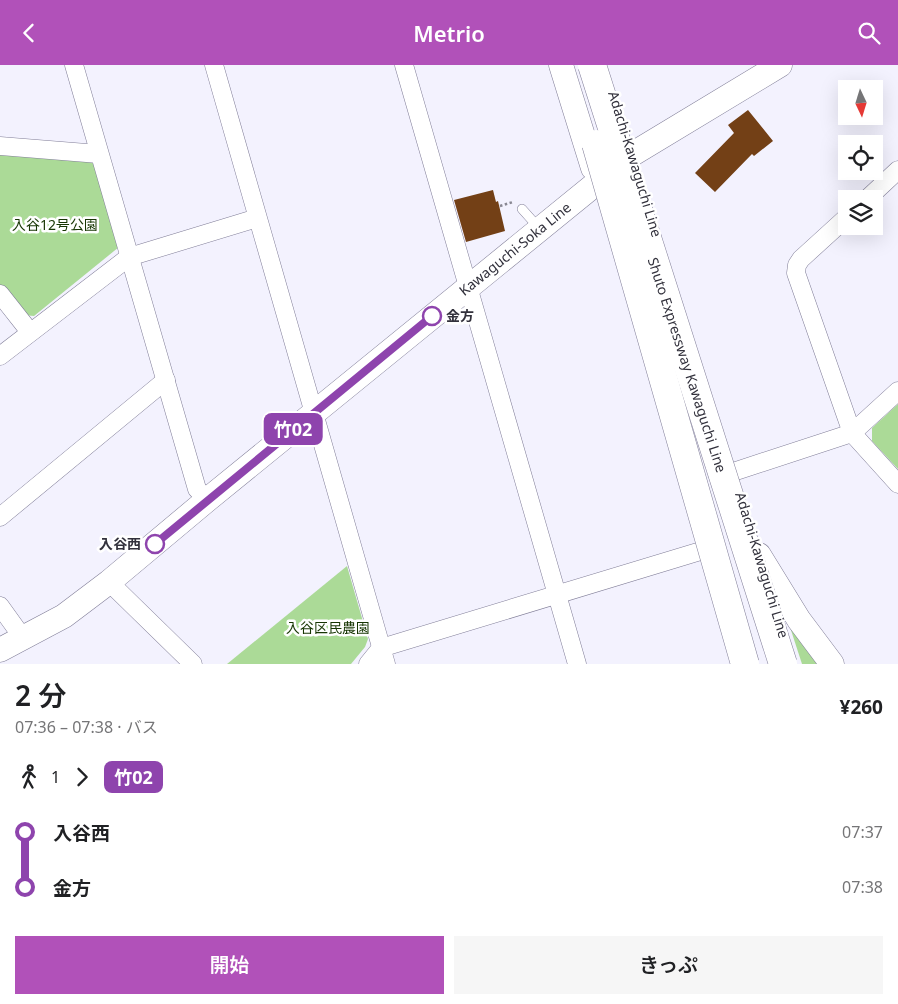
<!DOCTYPE html>
<html lang="ja">
<head>
<meta charset="utf-8">
<style>
  body { margin:0; font-family:"Noto Sans","Noto Sans JP",sans-serif; background:#f6f6f6; color:#202124; height:100vh; display:flex; flex-direction:column; font-size:19px; white-space:nowrap }
  * { box-sizing:border-box; margin:0 }
  p { font-size:16px; color:#757577 }
  .icon { flex:none; width:28px; height:28px; fill:none; stroke:currentColor; stroke-width:2; stroke-linecap:round; stroke-linejoin:round }
  .map { position:relative; height:599px; overflow:hidden }
  .details { display:flex; flex-direction:column; background:#fff; flex:1 }
  .details>* { flex:none }
  .badge { padding:0 10px; border-radius:8px; font-size:18px; line-height:32px }
  .needle { width:32px; rotate:176deg }
  .tools { position:absolute; left:838px; top:15px; display:grid; gap:10px }
  .tools a { display:grid; place-items:center; width:45px; height:45px; border-radius:0px; background:#fff; box-shadow:0 5px 20px #0002; font-size:25px }
  .map>.badge { position:absolute; translate:-50% -50%; box-shadow:0 0 0 2px #fff }
  .legs { display:flex; align-items:center; gap:8px; height:55px; padding:0 15px; font-size:16px }
  .legs p { margin-inline-start:auto }
  .headline { display:flex; align-items:center; justify-content:space-between; height:85px; padding:0 15px }
  h1 { font-size:28px; font-weight:600; line-height:38px }
  .action { display:flex; gap:10px; margin-top:auto; padding:10px 15px }
  .action a { flex:1; height:58px; border-radius:0px; background:#b151b9; color:#fff; font-size:20px; font-weight:600; line-height:58px; text-align:center }
  .action a+a { background:#f6f6f6; color:#202124 }
  ul { padding:0 15px; list-style:none }
  li { display:flex; align-items:center; gap:18px; height:55px; font-size:19px }
  li i { display:grid; place-items:center; width:8px; height:100%; margin:0 6px; background:currentColor }
  li i::after { content:''; width:12px; height:12px; margin:-6px; border:4px solid; border-radius:50%; background:#fff }
  li p { margin-inline-start:auto }
  li:first-child i { background:linear-gradient(#0000 50%,currentColor 0) }
  li:last-child i { background:linear-gradient(currentColor 50%,#0000 0) }
  header { display:flex; justify-content:space-between; align-items:center; height:65px; padding:0 15px; background:#b151b9; color:#fff; font-size:22px; font-weight:600 }
  .map>svg:first-child { display:block }
  .green { fill:#abda97 }
  .building { fill:#734016 }
  .lines { fill:none; stroke-linecap:round; stroke-linejoin:round }
  .service-casing { stroke:#817e98; stroke-width:10 }
  .minor-casing { stroke:#817e98; stroke-width:19 }
  .secondary-casing { stroke:#817e98; stroke-width:25 }
  .path { stroke:#898893; stroke-width:2.5; stroke-dasharray:2.5 2.5; stroke-linecap:butt }
  .service { stroke:#fff; stroke-width:9 }
  .minor { stroke:#fff; stroke-width:18 }
  .secondary { stroke:#fff; stroke-width:24 }
  .motorway-bridge-casing { stroke:#817e98; stroke-width:29; stroke-linecap:butt }
  .motorway-bridge { stroke:#fff; stroke-width:28 }
  .line-1-casing { stroke:#fff; stroke-width:11 }
  .line-1 { stroke:#8e44ad; stroke-width:8 }
  .stop-1-dot { fill:#fff; stroke:#8e44ad; stroke-width:2.5 }
  .labels { text-anchor:middle; stroke-width:5; stroke-linejoin:round; paint-order:stroke }
  .street-label { font-size:14px; fill:#32313c; stroke:#fff }
  .park-label { font-size:14px; fill:#173603; stroke:#fff }
  .stop-label { font-size:14px; font-weight:bold; fill:#32313c; stroke:#fff; text-anchor:start }
</style>
</head>
<body>
<header><svg class="icon" aria-label="back" viewBox="0 0 24 24"><path d="M15 5l-7 7 7 7"/></svg>Metrio<svg class="icon" aria-label="search" viewBox="0 0 24 24"><circle cx="10" cy="10" r="6"/><path d="M15 15l6 6"/></svg></header>
<div class="map">
<svg width="898" height="599" viewBox="0 0 898 599">
  <rect width="100%" height="100%" fill="#f3f2fe"/>
  <!-- green -->
  <g class="green">
    <polygon points="0,88 89,94 95,101 119,182 34,251 23,250 0,220"/>
    <polygon points="898,339 898,404 872,376 872,363"/>
    <polygon points="347,501 368,574 365,582 351,599 227,599"/>
    <polygon points="788,556 824,599 802,599"/>
  </g>
  <!-- building -->
  <g class="building">
    <polygon points="748,45 773,76 754,91 752,89 715,127 695,108 734,68 728,60"/>
    <polygon points="493,125 496,137 498,136 505,166 466,177 454,135"/>
  </g>
  <g class="lines">
    <defs>
      <polyline id="service" points="522,144 539,163"/>
      <g id="minor">
        <polyline points="74,0 197,424 207,435"/>
        <polyline points="214,0 386,599"/>
        <polyline points="404,0 577,599"/>
        <polyline points="0,81 99,89"/>
        <polyline points="867,134 898,105"/>
        <polyline points="846,153 801,194 797,200 796,208 852,368 898,419"/>
        <polyline points="0,229 30,267"/>
        <polyline points="0,291 129,192 257,153"/>
        <polyline points="733,407 852,368 898,326"/>
        <polyline points="0,452 166,315"/>
        <polyline points="109,517 193,599"/>
        <polyline points="0,541 23,573"/>
        <polyline points="368,599 381,583 704,485"/>
      </g>
      <g id="secondary">
        <polyline points="561,0 593,103"/>
        <polyline points="759,490 799,555 832,599"/>
        <polyline points="0,585 64,551 109,517 207,435 631,90 780,0"/>
      </g>
    </defs>
    <!-- service casing -->
    <use href="#service" class="service-casing"/>
    <!-- minor casing -->
    <use href="#minor" class="minor-casing"/>
    <!-- secondary casing -->
    <use href="#secondary" class="secondary-casing"/>
    <!-- path -->
    <polyline class="path" points="500,141 513,137"/>
    <!-- service -->
    <use href="#service" class="service"/>
    <!-- minor -->
    <use href="#minor" class="minor"/>
    <!-- secondary -->
    <use href="#secondary" class="secondary"/>
    <defs>
      <g id="motorway-bridge">
        <polyline points="592,0 783,599"/>
        <polyline points="596,79 745,599"/>
      </g>
    </defs>
    <!-- motorway-bridge casing -->
    <use href="#motorway-bridge" class="motorway-bridge-casing"/>
    <!-- motorway-bridge -->
    <use href="#motorway-bridge" class="motorway-bridge"/>
  </g>
  <g class="lines">
    <defs>
      <polyline id="line-1" points="155,479 432,251"/>
    </defs>
    <!-- line-1 casing -->
    <use href="#line-1" class="line-1-casing"/>
    <!-- line-1 -->
    <use href="#line-1" class="line-1"/>
  </g>
  <!-- markers -->
  <g class="stop-1-dot">
    <circle cx="432" cy="251" r="9"/>
    <circle cx="155" cy="479" r="9"/>
  </g>
  <g class="labels">
    <!-- street labels -->
    <g class="street-label">
      <text transform="translate(635 99) rotate(73)" y="5">Adachi-Kawaguchi Line</text>
      <text transform="translate(515 184) rotate(-39)" y="5">Kawaguchi-Soka Line</text>
      <text transform="translate(687 300) rotate(72)" y="5">Shuto Expressway Kawaguchi Line</text>
      <text transform="translate(762 500) rotate(73)" y="5">Adachi-Kawaguchi Line</text>
    </g>
    <!-- park labels -->
    <g class="park-label">
      <text x="55" y="165">入谷12号公園</text>
      <text x="328" y="568">入谷区民農園</text>
    </g>
    <!-- stop labels -->
    <g class="stop-label">
      <text x="446" y="256">金方</text>
      <text x="141" y="484" text-anchor="end">入谷西</text>
    </g>
  </g>
</svg>
<div class="tools">
<a><svg class="needle" viewBox="-14 -14 28 28"><path d="M0-13l5 13h-10z" fill="#e53935"/><path d="M0 13l5-13h-10z" fill="#757577"/></svg></a>
<a><svg class="icon" aria-label="locate" viewBox="0 0 24 24"><circle cx="12" cy="12" r="6"/><path d="M12 2v4M12 18v4M2 12h4M18 12h4"/></svg></a>
<a><svg class="icon" aria-label="layers" viewBox="0 0 24 24"><path d="M12 4l9 5-9 5-9-5zM3 14l9 5 9-5"/></svg></a>
</div>
<b class="badge" style="left:293px;top:364px;background:#8e44ad;color:#fff">竹02</b>
</div>
<section class="details">
<div class="headline"><div><h1>2 分</h1><p>07:36 – 07:38 · バス</p></div><b>¥260</b></div>
<div class="legs"><svg class="icon" aria-label="walk" viewBox="0 0 24 24"><circle cx="13" cy="4" r="2"/><path d="M13 8l-2 6 4 7M11 14l-3 7M7 12l3-4h3l4 4"/></svg>1<svg class="icon" aria-label="forward" viewBox="0 0 24 24"><path d="M9 5l7 7-7 7"/></svg><b class="badge" style="background:#8e44ad;color:#fff">竹02</b></div>
<ul>
<li><i style="color:#8e44ad"></i><b>入谷西</b><p>07:37</p></li>
<li><i style="color:#8e44ad"></i><b>金方</b><p>07:38</p></li>
</ul>
<div class="action"><a>開始</a><a>きっぷ</a></div>
</section>
</body>
</html>
